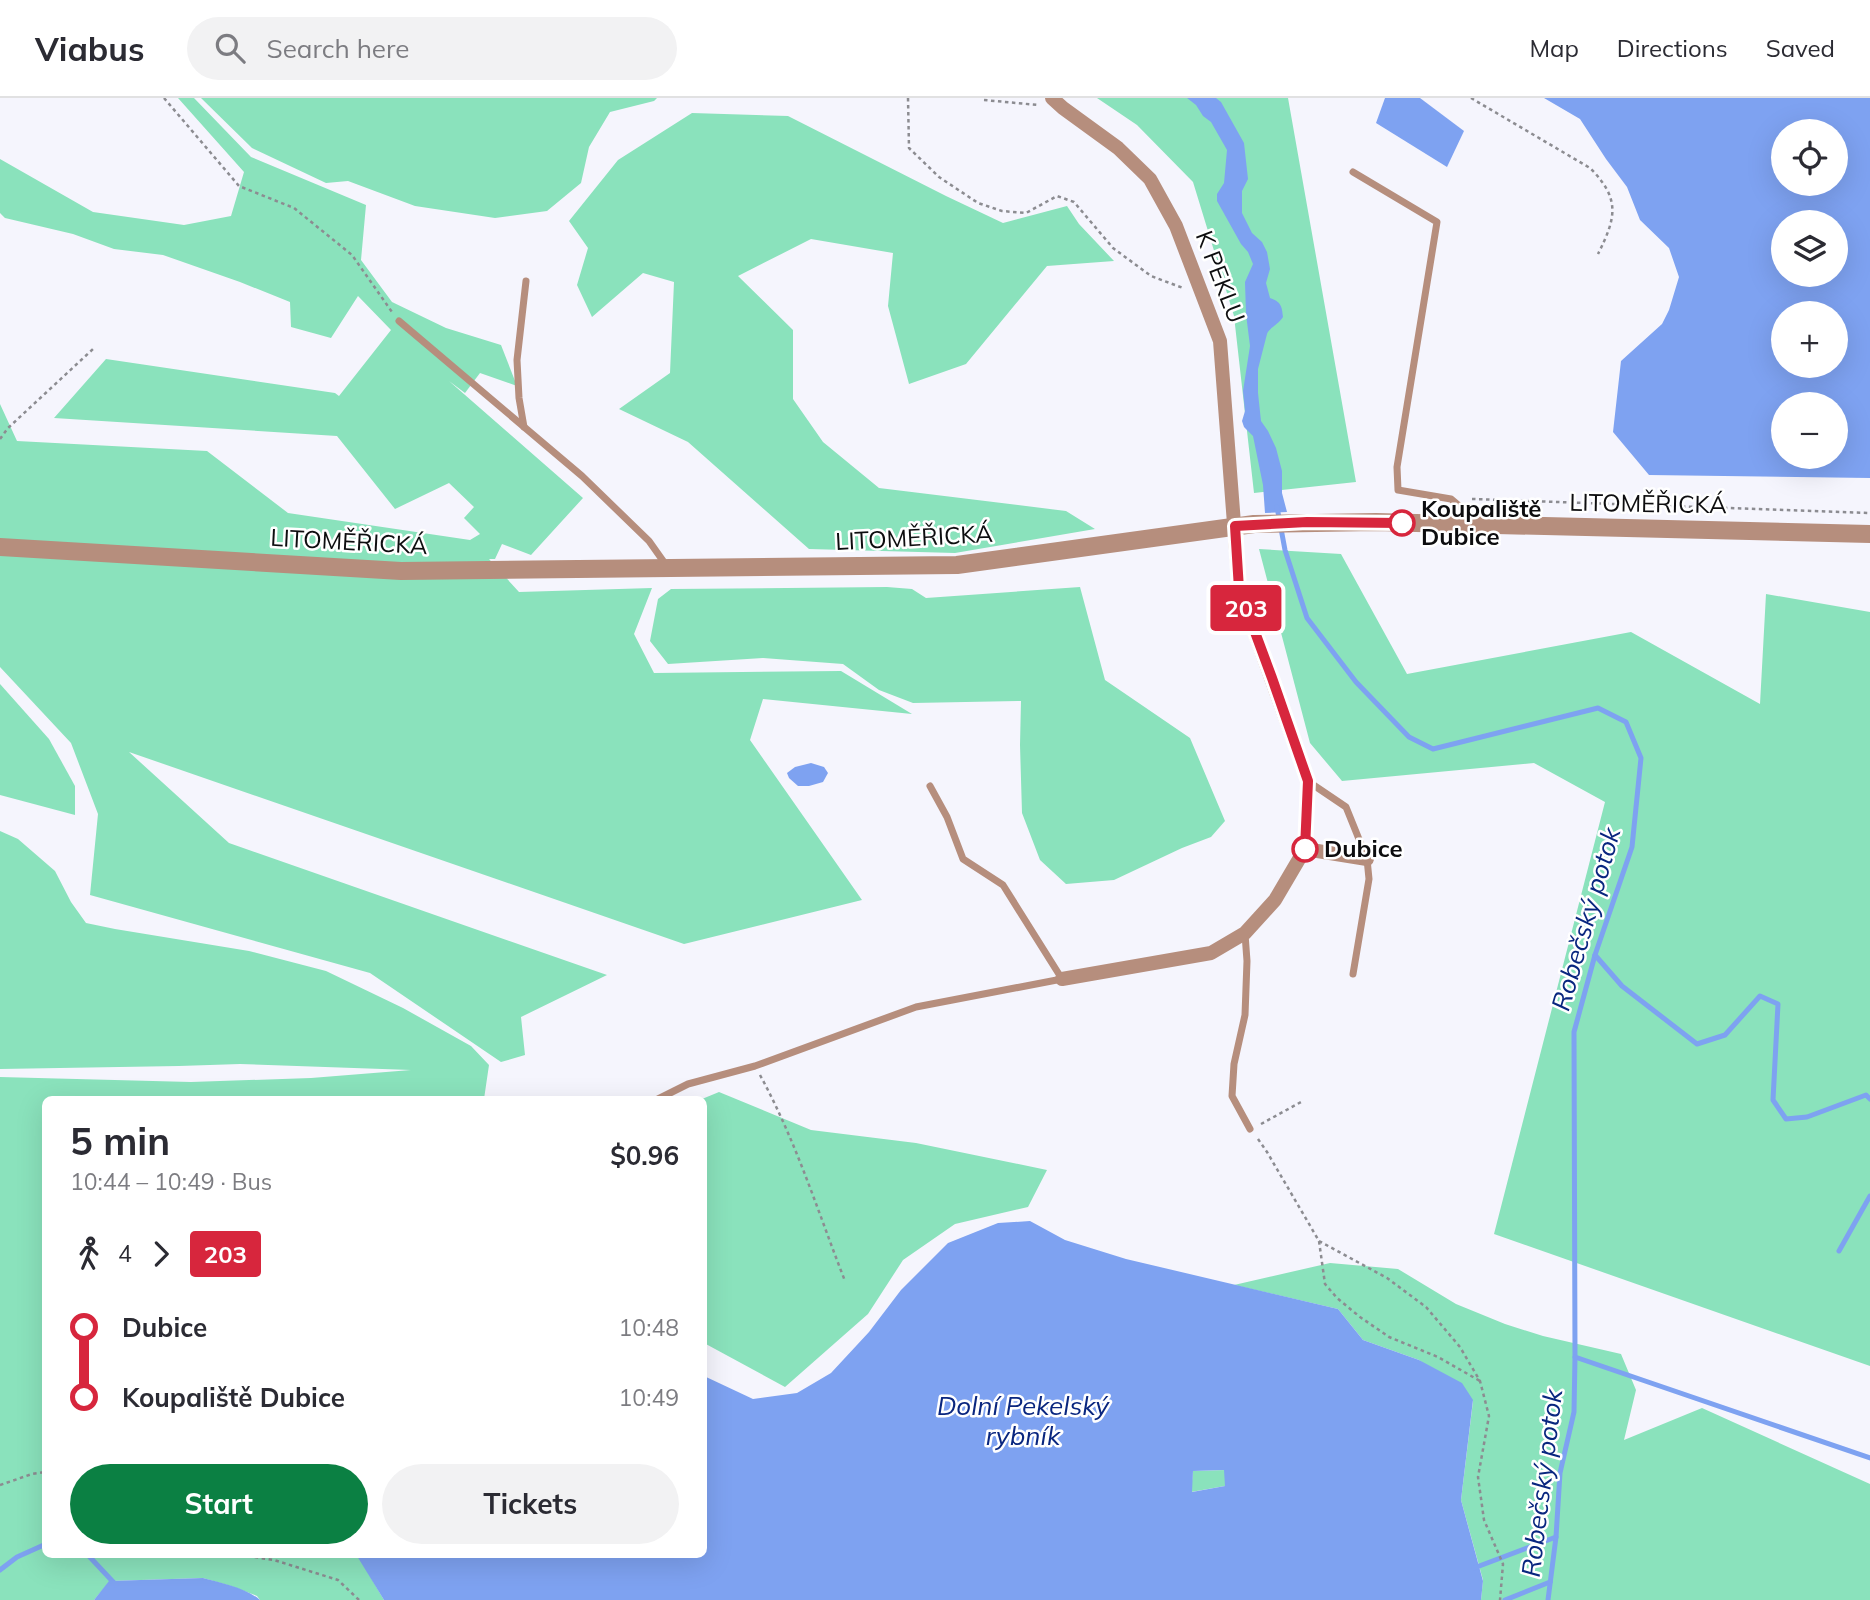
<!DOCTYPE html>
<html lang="en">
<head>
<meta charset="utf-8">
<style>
  body { margin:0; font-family:Mulish,sans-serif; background:#f2f2f3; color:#2b2b33; height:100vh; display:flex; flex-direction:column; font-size:26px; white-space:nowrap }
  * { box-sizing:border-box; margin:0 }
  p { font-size:23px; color:#7c7c81 }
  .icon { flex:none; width:38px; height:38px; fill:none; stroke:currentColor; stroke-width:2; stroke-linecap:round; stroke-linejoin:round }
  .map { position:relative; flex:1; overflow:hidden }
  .side { position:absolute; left:42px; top:998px; width:665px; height:462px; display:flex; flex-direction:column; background:#fff; border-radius:10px; box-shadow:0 7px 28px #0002 }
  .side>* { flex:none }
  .badge { padding:0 14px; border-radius:5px; font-size:24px; line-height:46px }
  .controls { position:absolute; left:1771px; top:21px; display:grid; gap:14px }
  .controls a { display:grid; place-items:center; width:77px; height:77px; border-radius:50%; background:#fff; box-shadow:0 7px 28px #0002; font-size:35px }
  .map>.badge { position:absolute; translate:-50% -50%; box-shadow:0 0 0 4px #fff }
  .legs { display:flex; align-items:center; gap:10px; height:77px; padding:0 28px; font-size:23px }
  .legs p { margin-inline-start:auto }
  .overview { display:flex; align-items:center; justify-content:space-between; height:119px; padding:0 28px }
  h1 { font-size:38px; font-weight:700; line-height:52px }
  .cta { display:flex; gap:14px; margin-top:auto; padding:14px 28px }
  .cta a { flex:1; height:80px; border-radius:42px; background:#0b8043; color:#fff; font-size:28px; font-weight:700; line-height:80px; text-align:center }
  .cta a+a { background:#f2f2f3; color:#2b2b33 }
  ul { padding:0 28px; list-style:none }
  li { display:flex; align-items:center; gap:24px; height:70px; font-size:26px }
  li i { display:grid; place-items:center; width:10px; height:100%; margin:0 9px; background:currentColor }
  li i::after { content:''; width:18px; height:18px; margin:-9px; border:5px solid; border-radius:50%; background:#fff }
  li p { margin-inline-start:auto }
  li:first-child i { background:linear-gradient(#0000 50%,currentColor 0) }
  li:last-child i { background:linear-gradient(currentColor 50%,#0000 0) }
  header { display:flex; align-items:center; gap:42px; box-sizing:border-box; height:98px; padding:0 35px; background:#fff; border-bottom:2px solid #e1e1e2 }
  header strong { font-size:33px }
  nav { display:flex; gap:38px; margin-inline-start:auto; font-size:24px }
  .search { width:490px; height:63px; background:#f2f2f3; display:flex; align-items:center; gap:18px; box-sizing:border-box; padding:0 24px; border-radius:38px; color:#7c7c81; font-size:26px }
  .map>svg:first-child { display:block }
  .green { fill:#8ae2bc }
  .water { fill:#7ea2f1; fill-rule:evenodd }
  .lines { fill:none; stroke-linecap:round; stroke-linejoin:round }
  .stream { stroke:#7ea2f1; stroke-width:5 }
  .path { stroke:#8c8c91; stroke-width:2.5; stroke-dasharray:3.5 3.5; stroke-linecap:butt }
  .service { stroke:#b68e7d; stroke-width:7 }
  .minor { stroke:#b68e7d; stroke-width:14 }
  .tertiary { stroke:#b68e7d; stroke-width:18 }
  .line-1-casing { stroke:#fff; stroke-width:16 }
  .line-1 { stroke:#d7263d; stroke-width:10 }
  .stop-1-dot { fill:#fff; stroke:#d7263d; stroke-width:3.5 }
  .labels { text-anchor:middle; stroke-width:5; stroke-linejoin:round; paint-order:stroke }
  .street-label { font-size:24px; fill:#0d0d0f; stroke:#fff }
  .stop-label { font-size:24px; font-weight:bold; fill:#0d0d0f; stroke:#fff; text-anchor:start }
  .water-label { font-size:26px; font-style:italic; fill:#09267f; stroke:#fff }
</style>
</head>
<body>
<header>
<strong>Viabus</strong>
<div class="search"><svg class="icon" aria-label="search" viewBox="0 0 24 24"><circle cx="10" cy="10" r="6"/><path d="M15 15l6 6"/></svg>Search here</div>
<nav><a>Map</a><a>Directions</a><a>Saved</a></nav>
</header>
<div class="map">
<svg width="1870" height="1502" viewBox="0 0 1870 1502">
  <rect width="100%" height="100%" fill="#f5f5fd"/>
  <!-- green -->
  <g class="green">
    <polygon points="178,0 194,0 251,59 366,107 361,162 392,204 446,230 501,247 517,288 480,275 465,295 449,283 583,400 531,457 502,446 495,461 489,461 519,494 652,490 634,536 654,575 841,573 912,616 763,601 750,642 862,802 684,846 129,654 229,745 607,877 521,919 525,957 501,964 370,875 90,797 98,716 71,645 0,569 0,306 17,343 207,353 288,415 470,442 480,436 464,420 474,409 449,385 395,411 337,338 54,320 106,261 335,295 339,298 391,232 358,198 331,240 291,229 290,204 240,184 163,157 114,151 73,136 5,120 0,115 0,61 93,114 184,127 231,118 244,74"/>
    <polygon points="201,0 657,0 654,3 610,14 589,49 581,85 547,113 495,120 415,108 348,83 326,85 252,50"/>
    <polygon points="1097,0 1288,0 1356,384 1254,395 1234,218 1193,84 1137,27"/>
    <polygon points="692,15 788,18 946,98 1003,125 1067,108 1079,126 1114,163 1047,168 966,266 909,286 888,208 893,155 811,141 738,178 793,232 793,301 823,344 879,390 1066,413 1095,431 955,455 809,451 688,344 619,311 670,275 674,184 643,175 592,219 577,187 588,150 569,123 618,62"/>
    <polygon points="1259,451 1341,456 1407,576 1631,534 1760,606 1766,496 1870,514 1870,1268 1494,1136 1605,704 1534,665 1342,683 1310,645"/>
    <polygon points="887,489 912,491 926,500 1080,489 1105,582 1190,640 1225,723 1211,739 1182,750 1114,782 1066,786 1040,762 1022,715 1020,647 1021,603 913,605 879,592 843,566 763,560 668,566 650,543 658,501 671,491"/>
    <polygon points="0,586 49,641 75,688 75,717 0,697"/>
    <polygon points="0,733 18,741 55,773 71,804 86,825 115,831 249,853 326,873 403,910 471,948 489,967 484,1001 46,1001 46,1456 357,1456 384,1502 260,1502 257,1498 231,1488 203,1480 110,1483 94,1502 0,1502 0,979 191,984 311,980 411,972 240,966 179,968 0,971"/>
    <polygon points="719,994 811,1032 916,1045 1047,1072 1028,1109 955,1126 903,1162 868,1216 785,1289 704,1245 704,1001 702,1001"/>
    <polygon points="1330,1165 1398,1171 1456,1206 1505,1226 1543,1238 1621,1256 1636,1292 1624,1342 1702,1310 1870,1386 1870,1502 1481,1502 1483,1482 1461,1402 1473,1303 1419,1262 1363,1242 1338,1211 1234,1187"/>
    <polygon points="1225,1372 1225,1388 1191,1394 1193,1373"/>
  </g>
  <!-- water -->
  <g class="water">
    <path d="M 1187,0 L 1216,0 L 1221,4 L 1244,45 L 1248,81 L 1242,93 L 1242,115 L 1252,135 L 1262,144 L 1267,154 L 1270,171 L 1266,185 L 1270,200 C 1281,204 1282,208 1283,219 C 1279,226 1269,230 1267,236 L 1258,271 L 1258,295 L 1261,323 L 1268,333 L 1276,350 L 1282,373 L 1282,395 L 1287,414 L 1265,415 L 1263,387 L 1253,338 L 1244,329 L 1242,323 L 1245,313 L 1243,293 L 1250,248 L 1246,216 L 1245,184 L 1253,166 L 1248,154 L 1241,146 L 1217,103 L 1217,96 L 1224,85 L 1227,52 L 1211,24 L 1203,18 L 1196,7 Z"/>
    <polygon points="1385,0 1420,0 1464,33 1447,69 1376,25"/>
    <path d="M 1544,0 L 1870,0 L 1870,380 L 1649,377 L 1613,334 L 1621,263 L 1662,226 L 1669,212 L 1679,179 L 1669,150 L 1640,122 L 1627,89 L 1606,61 L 1580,21 ZM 1836,33 L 1836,86 L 1783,86 L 1783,33 ZM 1836,124 L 1836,177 L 1783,177 L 1783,124 ZM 1783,215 L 1836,215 L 1836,268 L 1783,268 ZM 1836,306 L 1836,359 L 1783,359 L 1783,306 Z"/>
    <polygon points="811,665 824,669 828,675 823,684 809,688 798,688 789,680 787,675 795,669"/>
    <path d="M 1030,1123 L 1065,1142 L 1126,1161 L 1338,1211 L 1363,1242 L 1419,1262 L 1462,1285 L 1473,1302 L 1461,1402 L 1483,1483 L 1481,1502 L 384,1502 L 357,1458 L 357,1456 L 704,1456 L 704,1278 L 753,1301 L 797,1295 L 831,1275 L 869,1234 L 901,1192 L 948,1145 L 998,1125 ZM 1224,1372 L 1225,1388 L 1192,1394 L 1193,1373 Z"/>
    <path d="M 203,1480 C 222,1485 246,1490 260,1502 L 94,1502 L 109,1483 Z"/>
  </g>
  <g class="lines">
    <!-- stream -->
    <g class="stream">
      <polyline points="1277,409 1285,452 1307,520 1356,584 1409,639 1433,651 1598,610 1626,624 1641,660 1632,749 1595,857 1574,934 1575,1259 1574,1314 1560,1375 1556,1439 1548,1502"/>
      <polyline points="1595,857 1622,888 1697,946 1725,937 1760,898 1778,906 1773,1002 1786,1021 1807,1019 1866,997 1870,1001"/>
      <polyline points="1839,1153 1870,1098"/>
      <polyline points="1575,1259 1870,1360"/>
      <polyline points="87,1456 116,1487"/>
      <polyline points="1474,1470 1556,1439"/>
      <polyline points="0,1472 17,1459 46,1446"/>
      <polyline points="1505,1502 1550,1484"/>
    </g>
    <!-- path -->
    <g class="path">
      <polyline points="164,0 239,88 294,110 352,157 392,214"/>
      <polyline points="908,0 909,50 939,79 978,105 1002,113 1026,115 1057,98 1074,104 1113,150 1151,178 1183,190"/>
      <path d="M 1471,0 L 1590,70 C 1621,101 1616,120 1598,156"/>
      <polyline points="984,2 1038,7"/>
      <polyline points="0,341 8,330 93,251"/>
      <polyline points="1472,401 1870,415"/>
      <path d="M 760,977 C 796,1043 818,1114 845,1183"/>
      <polyline points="1261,1026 1301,1004"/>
      <polyline points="1258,1041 1267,1054 1319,1143 1325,1186 1337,1200 1360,1219 1389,1239 1438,1259 1480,1283"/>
      <polyline points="1319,1143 1387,1180 1426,1209 1460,1249 1480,1283 1489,1318 1478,1379 1484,1422 1503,1466 1500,1502"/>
      <polyline points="0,1387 32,1376 46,1374"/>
      <polyline points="234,1456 274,1462 338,1482 359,1502"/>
    </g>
    <!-- service -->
    <g class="service">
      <polyline points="1353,74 1437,124 1397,369 1398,392 1451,401 1476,422"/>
      <polyline points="399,223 582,378 649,443 666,467"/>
      <polyline points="524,329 519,300 517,262 526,183"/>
      <polyline points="1309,684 1346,709 1367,761 1369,781 1353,876"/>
      <polyline points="1245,836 1247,863 1245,917 1234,966 1232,998 1250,1031"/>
      <polyline points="658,1001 688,986 755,968 916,909 1062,881 1003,787 963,761 947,719 930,688"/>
    </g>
    <!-- minor -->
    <g class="minor">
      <polyline points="1052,0 1063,10 1118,50 1150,81 1176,128 1220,243 1239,491 1308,683 1305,751 1275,802 1245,835 1211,855 1062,881"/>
      <polyline points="1305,751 1367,761"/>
    </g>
    <!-- tertiary -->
    <polyline class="tertiary" points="0,449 401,473 957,467 1254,426 1376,424 1870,436"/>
  </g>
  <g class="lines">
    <defs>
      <polyline id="line-1" points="1305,751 1308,683 1272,580 1239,491 1235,428 1307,424 1402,425"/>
    </defs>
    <!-- line-1 casing -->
    <use href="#line-1" class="line-1-casing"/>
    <!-- line-1 -->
    <use href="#line-1" class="line-1"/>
  </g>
  <!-- markers -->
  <g class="stop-1-dot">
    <circle cx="1402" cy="425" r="12"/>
    <circle cx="1305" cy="751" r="12"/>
  </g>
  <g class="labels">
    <!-- street labels -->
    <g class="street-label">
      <text transform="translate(1220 179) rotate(69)" y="8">K PEKLU</text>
      <text transform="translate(1648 406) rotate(1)" y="8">LITOMĚŘICKÁ</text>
      <text transform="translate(914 440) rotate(-3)" y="8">LITOMĚŘICKÁ</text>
      <text transform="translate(349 444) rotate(3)" y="8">LITOMĚŘICKÁ</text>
    </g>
    <!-- stop labels -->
    <g class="stop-label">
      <text x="1421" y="419">Koupaliště<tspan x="1421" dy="28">Dubice</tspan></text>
      <text x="1324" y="759">Dubice</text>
    </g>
    <!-- water labels -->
    <g class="water-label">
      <text transform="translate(1586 821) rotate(-74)" y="9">Robečský potok</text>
      <text x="1023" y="1317">Dolní Pekelský<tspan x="1023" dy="30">rybník</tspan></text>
      <text transform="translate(1542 1385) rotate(-83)" y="9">Robečský potok</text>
    </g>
  </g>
</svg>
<div class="controls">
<a><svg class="icon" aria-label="locate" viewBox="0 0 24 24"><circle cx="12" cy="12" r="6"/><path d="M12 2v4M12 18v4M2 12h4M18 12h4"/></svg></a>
<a><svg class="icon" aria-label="layers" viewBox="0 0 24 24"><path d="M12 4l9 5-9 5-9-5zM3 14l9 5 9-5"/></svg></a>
<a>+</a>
<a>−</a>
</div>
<b class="badge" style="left:1246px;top:510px;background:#d7263d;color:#fff">203</b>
<section class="side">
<div class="overview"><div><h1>5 min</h1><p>10:44 – 10:49 · Bus</p></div><b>$0.96</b></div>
<div class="legs"><svg class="icon" aria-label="walk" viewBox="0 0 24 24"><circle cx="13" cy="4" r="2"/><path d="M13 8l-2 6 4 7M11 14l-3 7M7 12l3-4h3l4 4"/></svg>4<svg class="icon" aria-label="forward" viewBox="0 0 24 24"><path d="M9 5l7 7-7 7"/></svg><b class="badge" style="background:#d7263d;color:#fff">203</b></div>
<ul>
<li><i style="color:#d7263d"></i><b>Dubice</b><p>10:48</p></li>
<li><i style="color:#d7263d"></i><b>Koupaliště Dubice</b><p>10:49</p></li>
</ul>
<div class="cta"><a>Start</a><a>Tickets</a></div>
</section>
</div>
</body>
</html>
